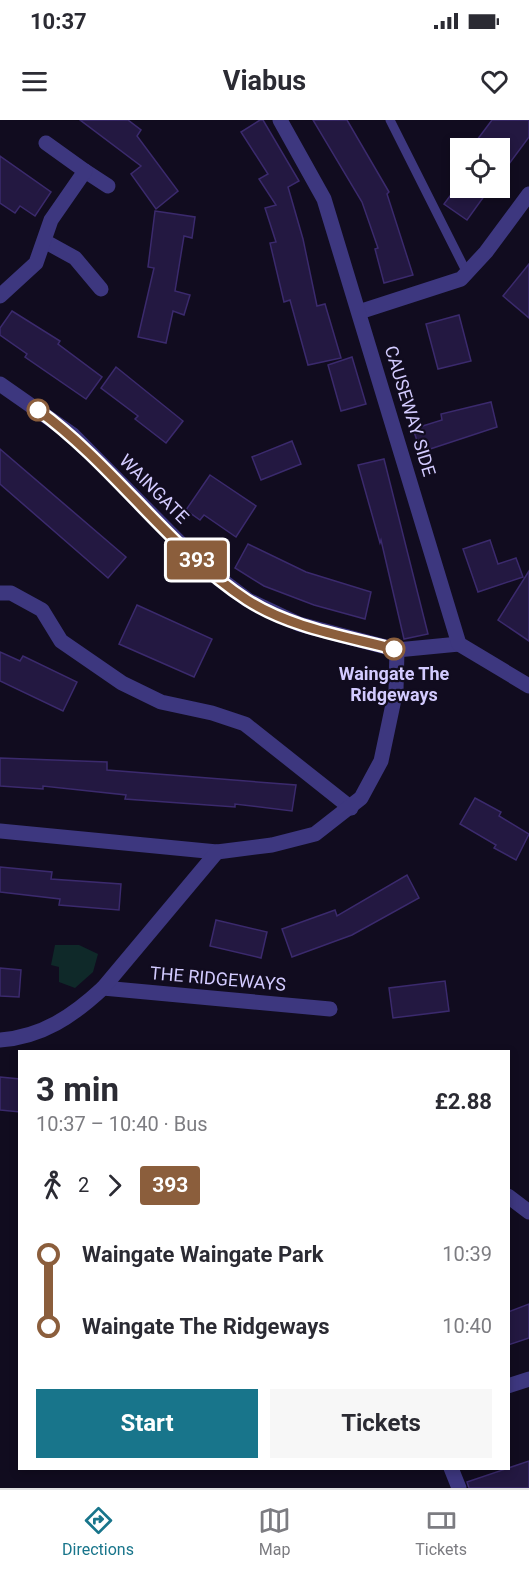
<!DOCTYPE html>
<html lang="en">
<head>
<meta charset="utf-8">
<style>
  body { margin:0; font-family:Roboto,sans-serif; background:#f7f7f7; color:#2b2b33; height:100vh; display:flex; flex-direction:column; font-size:22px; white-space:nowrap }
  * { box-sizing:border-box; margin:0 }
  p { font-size:20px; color:#7c7c81 }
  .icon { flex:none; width:33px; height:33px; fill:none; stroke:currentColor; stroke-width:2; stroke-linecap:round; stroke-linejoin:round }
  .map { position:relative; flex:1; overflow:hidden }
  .drawer { position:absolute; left:18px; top:930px; width:492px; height:420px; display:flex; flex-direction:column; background:#fff; border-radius:0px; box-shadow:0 3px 9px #0003 }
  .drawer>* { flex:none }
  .badge { padding:0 12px; border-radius:4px; font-size:21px; line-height:39px }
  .buttons { position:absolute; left:450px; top:18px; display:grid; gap:12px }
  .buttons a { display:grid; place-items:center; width:60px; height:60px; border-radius:0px; background:#fff; box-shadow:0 3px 9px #0003; font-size:30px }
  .map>.badge { position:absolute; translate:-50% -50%; box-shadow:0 0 0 3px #fff }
  .legs { display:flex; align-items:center; gap:9px; height:66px; padding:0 18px; font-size:20px }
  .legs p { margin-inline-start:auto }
  .head { display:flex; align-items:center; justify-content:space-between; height:102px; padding:0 18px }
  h1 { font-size:33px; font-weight:700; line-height:45px }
  .cta { display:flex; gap:12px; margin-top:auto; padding:12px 18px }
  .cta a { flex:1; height:69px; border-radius:0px; background:#18758b; color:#fff; font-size:24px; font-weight:700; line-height:69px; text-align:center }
  .cta a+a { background:#f7f7f7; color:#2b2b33 }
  ul { padding:0 18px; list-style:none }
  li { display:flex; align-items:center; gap:21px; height:72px; font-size:22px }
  li i { display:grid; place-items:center; width:9px; height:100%; margin:0 8px; background:currentColor }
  li i::after { content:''; width:15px; height:15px; margin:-8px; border:4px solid; border-radius:50%; background:#fff }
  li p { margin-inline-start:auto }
  li:first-child i { background:linear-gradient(#0000 50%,currentColor 0) }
  li:last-child i { background:linear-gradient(currentColor 50%,#0000 0) }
  .status { display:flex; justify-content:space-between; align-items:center; height:42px; padding:0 30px; background:#fff; direction:ltr }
  .status svg { height:16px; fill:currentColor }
  header { display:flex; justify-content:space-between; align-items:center; height:78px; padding:0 18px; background:#fff; font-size:27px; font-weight:700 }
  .tabs { display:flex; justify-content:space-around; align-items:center; height:84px; border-top:2px solid #e1e1e2; background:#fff; font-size:16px; color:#7c7c81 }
  .tabs a { display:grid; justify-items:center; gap:3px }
  .tabs .current { color:#18758b }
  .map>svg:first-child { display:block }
  .green { fill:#0f2929 }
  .building { fill:#231841; stroke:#3b2a6d; stroke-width:1.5 }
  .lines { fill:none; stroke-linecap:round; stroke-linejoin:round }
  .service { stroke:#3d377f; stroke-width:9 }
  .minor { stroke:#3d377f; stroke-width:15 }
  .tertiary { stroke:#3d377f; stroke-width:15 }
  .line-1-casing { stroke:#fff; stroke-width:14 }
  .line-1 { stroke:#8b5e3c; stroke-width:9 }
  .stop-1-dot { fill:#fff; stroke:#8b5e3c; stroke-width:3 }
  .labels { text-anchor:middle; stroke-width:4.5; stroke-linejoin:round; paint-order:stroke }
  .street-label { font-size:18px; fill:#d3cbff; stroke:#110c1f }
  .stop-label { font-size:18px; font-weight:bold; fill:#d3cbff; stroke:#110c1f }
</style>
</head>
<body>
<div class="status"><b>10:37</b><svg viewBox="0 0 49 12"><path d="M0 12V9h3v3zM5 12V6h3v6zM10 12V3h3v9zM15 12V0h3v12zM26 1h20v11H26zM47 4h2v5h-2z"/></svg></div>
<header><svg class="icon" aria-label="menu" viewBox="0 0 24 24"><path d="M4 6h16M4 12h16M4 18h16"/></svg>Viabus<svg class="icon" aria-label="heart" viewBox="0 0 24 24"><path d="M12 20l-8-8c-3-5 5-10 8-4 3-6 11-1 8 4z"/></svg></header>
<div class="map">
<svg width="529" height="1368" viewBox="0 0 529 1368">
  <rect width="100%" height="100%" fill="#110c1f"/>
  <!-- green -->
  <polygon class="green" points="55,825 79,825 98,834 93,852 75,868 59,862 59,847 51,845"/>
  <!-- building -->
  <g class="building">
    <polygon points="80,0 128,0 141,10 137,16 178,71 156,89 131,54 141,46"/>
    <polygon points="260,0 263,0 299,61 288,67 303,119 317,186 325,184 341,238 308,245 290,180 284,182 270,123 276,122 265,88 276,85 259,59 268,54 241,12"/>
    <polygon points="313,0 347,0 389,72 387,74 413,155 384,163 375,129 378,128 362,82"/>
    <polygon points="492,0 529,0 529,17 500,56 500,28 471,28"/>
    <polygon points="0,36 51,72 35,96 20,86 15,93 0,83"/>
    <polygon points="456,68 490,68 467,100 444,84"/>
    <polygon points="155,91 195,97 192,118 184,116 175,171 190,175 184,195 173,191 166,223 138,217 154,148 148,147"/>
    <polygon points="529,144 529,198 503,176"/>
    <polygon points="12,191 60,221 58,224 102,257 86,279 25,237 27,234 0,215 0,208"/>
    <polygon points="459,195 471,241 438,249 426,204"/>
    <polygon points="352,237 366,284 341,291 328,245"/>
    <polygon points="116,247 183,301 166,323 135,299 138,296 101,268"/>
    <polygon points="491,282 497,307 421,332 413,309 442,300 441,294"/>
    <polygon points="292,321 301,344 261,360 252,337"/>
    <polygon points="0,329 126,437 108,458 0,364"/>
    <polygon points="384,339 428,514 404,519 381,420 380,423 358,345"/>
    <polygon points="210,355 256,386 236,417 204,395 200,400 186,390"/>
    <polygon points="490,420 498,444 516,438 523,457 478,472 463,429"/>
    <polygon points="248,424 306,452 371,472 365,499 314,485 264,466 235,448"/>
    <polygon points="529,451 529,521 498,500"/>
    <polygon points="137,485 212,519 194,557 119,524"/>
    <polygon points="0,532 20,541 23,536 77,562 63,591 0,561"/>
    <polygon points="0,638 107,642 107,650 296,665 292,691 235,684 235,687 125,679 126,675 43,666 43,669 0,666"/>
    <polygon points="475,678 501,692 499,696 529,714 516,740 494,728 496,725 460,704"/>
    <polygon points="0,747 52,752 51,759 121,764 119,790 59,785 60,779 0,772"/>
    <polygon points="407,755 419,778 352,815 292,837 282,809 335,790 337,796"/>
    <polygon points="216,800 267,812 261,838 210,826"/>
    <polygon points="0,848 21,850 19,877 0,876"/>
    <polygon points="445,861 449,891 393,898 389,868"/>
    <polygon points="0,957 20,959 20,992 0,990"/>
    <polygon points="529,1184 529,1218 508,1225 508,1192"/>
    <polygon points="529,1341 529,1368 469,1368 467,1362"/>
  </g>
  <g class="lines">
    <!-- service -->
    <polyline class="service" points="390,0 467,153"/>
    <!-- minor -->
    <g class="minor">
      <polyline points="85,51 108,66"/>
      <polyline points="46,122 75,138 101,169"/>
      <polyline points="0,176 36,143 51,100 85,51 46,23"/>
      <polyline points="359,192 461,159 486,132 529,74"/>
      <polyline points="0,264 73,315 203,446 248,480 299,504 397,530 459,524"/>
      <polyline points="0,473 11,473 42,490 61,521 122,563 161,582 212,593 245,604 351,688"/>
      <polyline points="0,711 217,732 272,725 315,714 361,678 381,641 396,570 397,530"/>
      <polyline points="103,868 330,889"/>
      <path d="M 0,920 C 42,917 73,896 103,868 L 217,732"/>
      <polyline points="508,1076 529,1092"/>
      <polyline points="508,1266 529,1259"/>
      <polyline points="451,1348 459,1368"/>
    </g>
    <!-- tertiary -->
    <polyline class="tertiary" points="280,0 324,79 459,524 529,566"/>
  </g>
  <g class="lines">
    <defs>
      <path id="line-1" d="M 38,290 C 114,345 169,429 247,480 C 291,508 345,516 394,529"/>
    </defs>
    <!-- line-1 casing -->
    <use href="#line-1" class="line-1-casing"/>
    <!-- line-1 -->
    <use href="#line-1" class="line-1"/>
  </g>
  <!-- markers -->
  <g class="stop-1-dot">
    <circle cx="38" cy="290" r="10"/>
    <circle cx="394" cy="529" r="10"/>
  </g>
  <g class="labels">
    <!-- street labels -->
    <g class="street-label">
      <text transform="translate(410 291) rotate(73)" y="6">CAUSEWAY SIDE</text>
      <text transform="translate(154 369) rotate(45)" y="6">WAINGATE</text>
      <text transform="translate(218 859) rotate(5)" y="6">THE RIDGEWAYS</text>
    </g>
    <!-- stop labels -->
    <g class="stop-label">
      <text x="394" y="560">Waingate The<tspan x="394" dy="21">Ridgeways</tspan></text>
    </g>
  </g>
</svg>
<div class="buttons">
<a><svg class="icon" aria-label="locate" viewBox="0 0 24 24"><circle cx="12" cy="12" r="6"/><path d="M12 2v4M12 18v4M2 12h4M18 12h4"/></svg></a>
</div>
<b class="badge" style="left:197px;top:440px;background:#8b5e3c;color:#fff">393</b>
<section class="drawer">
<div class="head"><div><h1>3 min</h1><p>10:37 – 10:40 · Bus</p></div><b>£2.88</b></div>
<div class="legs"><svg class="icon" aria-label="walk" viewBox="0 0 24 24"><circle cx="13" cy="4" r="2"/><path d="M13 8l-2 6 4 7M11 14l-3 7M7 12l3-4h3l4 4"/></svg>2<svg class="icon" aria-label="forward" viewBox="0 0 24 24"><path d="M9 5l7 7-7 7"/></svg><b class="badge" style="background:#8b5e3c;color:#fff">393</b></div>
<ul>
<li><i style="color:#8b5e3c"></i><b>Waingate Waingate Park</b><p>10:39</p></li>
<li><i style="color:#8b5e3c"></i><b>Waingate The Ridgeways</b><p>10:40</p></li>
</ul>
<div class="cta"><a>Start</a><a>Tickets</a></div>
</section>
</div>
<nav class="tabs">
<a class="current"><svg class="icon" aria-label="directions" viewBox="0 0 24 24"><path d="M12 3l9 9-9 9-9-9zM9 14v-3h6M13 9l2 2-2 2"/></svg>Directions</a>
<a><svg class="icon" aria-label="map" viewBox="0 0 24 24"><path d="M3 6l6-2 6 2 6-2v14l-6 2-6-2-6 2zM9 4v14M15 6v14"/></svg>Map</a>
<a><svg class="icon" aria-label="tickets" viewBox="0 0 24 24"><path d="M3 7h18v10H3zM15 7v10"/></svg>Tickets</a>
</nav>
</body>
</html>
